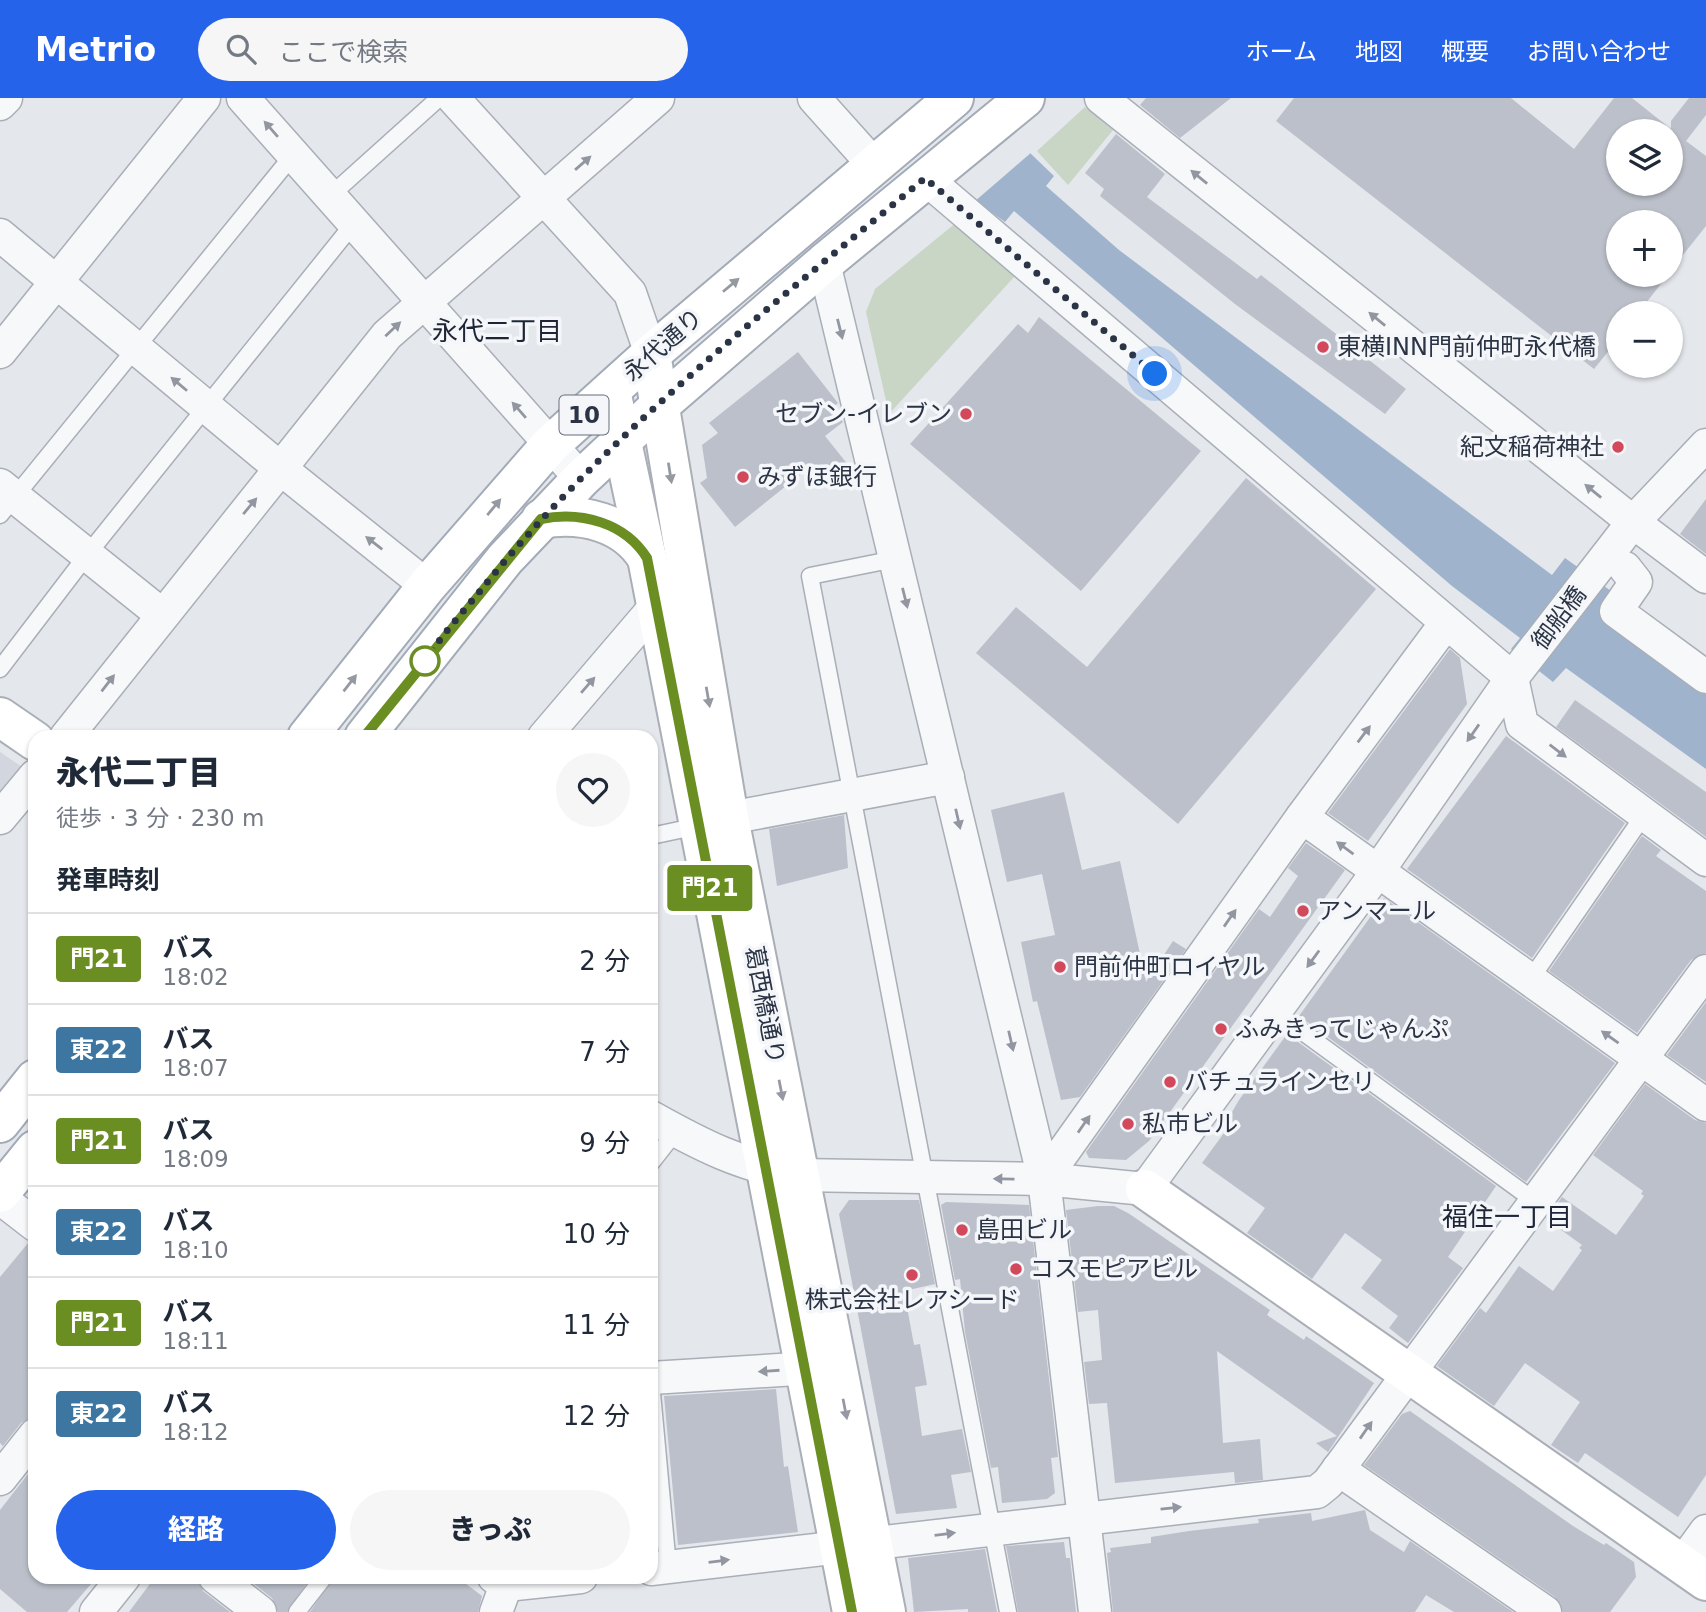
<!DOCTYPE html>
<html lang="ja">
<head>
<meta charset="utf-8">
<style>
  body { margin:0; font-family:"DejaVu Sans","Noto Sans JP",sans-serif; background:#f6f6f7; color:#1f2937; height:100vh; display:flex; flex-direction:column; font-size:26px; white-space:nowrap }
  * { box-sizing:border-box; margin:0 }
  p { font-size:23px; color:#747a83 }
  .icon { flex:none; width:38px; height:38px; fill:none; stroke:currentColor; stroke-width:2; stroke-linecap:round; stroke-linejoin:round }
  .map { position:relative; flex:1; overflow:hidden }
  .details { position:absolute; left:28px; top:632px; width:630px; height:854px; display:flex; flex-direction:column; background:#fff; border-radius:21px; box-shadow:0 2px 5px #0004 }
  .details>* { flex:none }
  .badge { padding:0 14px; border-radius:5px; font-size:24px; line-height:46px }
  .buttons { position:absolute; left:1606px; top:21px; display:grid; gap:14px }
  .buttons a { display:grid; place-items:center; width:77px; height:77px; border-radius:50%; background:#fff; box-shadow:0 2px 5px #0004; font-size:35px }
  .you { position:absolute; width:35px; height:35px; margin:-18px; border:5px solid #fff; border-radius:50%; background:#1a73e8; box-shadow:0 0 0 10px #1a73e833 }
  .map>.badge { position:absolute; translate:-50% -50%; box-shadow:0 0 0 4px #fff }
  h2 { padding:0 28px; font-size:26px; line-height:63px }
  .round { display:grid; place-items:center; flex:none; width:74px; height:74px; border-radius:37px; background:#f6f6f7 }
  .overview { display:flex; align-items:center; justify-content:space-between; height:119px; padding:0 28px }
  h1 { font-size:33px; font-weight:800; line-height:52px }
  .button { display:flex; gap:14px; margin-top:auto; padding:14px 28px }
  .button a { flex:1; height:80px; border-radius:42px; background:#2563eb; color:#fff; font-size:28px; font-weight:800; line-height:80px; text-align:center }
  .button a+a { background:#f6f6f7; color:#1f2937 }
  ul { padding:0; list-style:none }
  li { display:flex; align-items:center; gap:21px; height:91px; padding:0 28px; border-top:2px solid #e0e1e3 }
  li div { flex:1 }
  li b { display:block; font-size:26px }
  li em { font-style:normal }
  li .badge { min-width:77px; font-weight:700; text-align:center }
  header { display:flex; align-items:center; gap:42px; box-sizing:border-box; height:98px; padding:0 35px; background:#2563eb; color:#fff }
  header strong { font-size:33px }
  nav { display:flex; gap:38px; margin-inline-start:auto; font-size:24px }
  .search { width:490px; height:63px; background:#f6f6f7; display:flex; align-items:center; gap:18px; box-sizing:border-box; padding:0 24px; border-radius:38px; color:#747a83; font-size:26px }
  .map>svg:first-child { display:block }
  .built { fill:#d2d6de }
  .green { fill:#c9d6c5 }
  .water { fill:#9fb4cc }
  .pier { fill:#e4e7ec }
  .building { fill:#bbc0ca; fill-rule:evenodd }
  .lines { fill:none; stroke-linecap:round; stroke-linejoin:round }
  .lane-casing { stroke:#a9aeb7; stroke-width:19 }
  .street-casing { stroke:#a9aeb7; stroke-width:35 }
  .secondary-casing { stroke:#a9aeb7; stroke-width:42 }
  .primary-casing { stroke:#a3abb8; stroke-width:42 }
  .lane { stroke:#f7f8fa; stroke-width:16 }
  .street { stroke:#f7f8fa; stroke-width:32 }
  .secondary { stroke:#fff; stroke-width:38 }
  .primary { stroke:#fff; stroke-width:38 }
  .oneway { fill:#9196a0 }
  .oneway2 { fill:#959aa2 }
  .line-casing { stroke:#fff; stroke-width:16 }
  .line { stroke:#6b8e23; stroke-width:10 }
  .walk { stroke:#2b3445; stroke-width:7; stroke-dasharray:0 12.6 }
  .poi-dot { fill:#d1495b; stroke:#f4f6f9; stroke-width:2.5 }
  .stop-dot { fill:#fff; stroke:#6b8e23; stroke-width:3.5 }
  .labels { text-anchor:middle; stroke-width:7; stroke-linejoin:round; paint-order:stroke }
  .shield { fill:#f4f6f9; stroke:#676e7b; stroke-width:2 }
  .shield-label { font-size:23px; font-weight:bold; fill:#2b3445 }
  .street-label { font-size:24px; fill:#2b3445; stroke:#f4f6f9 }
  .poi-label { font-size:24px; fill:#2b3445; stroke:#f4f6f9; text-anchor:start }
  .neighbourhood-label { font-size:26px; fill:#1d2536; stroke:#f4f6f9 }
</style>
</head>
<body>
<header>
<strong>Metrio</strong>
<div class="search"><svg class="icon" aria-label="search" viewBox="0 0 24 24"><circle cx="10" cy="10" r="6"/><path d="M15 15l6 6"/></svg>ここで検索</div>
<nav><a>ホーム</a><a>地図</a><a>概要</a><a>お問い合わせ</a></nav>
</header>
<div class="map">
<svg width="1706" height="1514" viewBox="0 0 1706 1514">
  <rect width="100%" height="100%" fill="#e4e7ec"/>
  <!-- built -->
  <polygon class="built" points="0,654 22,669 0,697"/>
  <!-- green -->
  <g class="green">
    <polygon points="1085,9 1113,32 1068,87 1037,53"/>
    <polygon points="957,124 1015,178 889,316 866,214 875,191"/>
  </g>
  <!-- water -->
  <polygon class="water" points="877,0 973,0 1054,78 1046,88 1119,152 1552,477 1565,460 1618,498 1706,588 1706,671 1566,570 1553,584 1511,551 1520,540 1452,488 1014,113 1005,124 979,105"/>
  <!-- pier -->
  <polygon class="pier" points="875,0 978,0 1033,53 974,104"/>
  <!-- building -->
  <g class="building">
    <polygon points="1146,0 1231,0 1180,40 1140,7"/>
    <path d="M 1294,0 L 1511,0 L 1574,51 L 1614,0 L 1632,0 L 1671,31 L 1671,23 L 1689,0 L 1706,0 L 1706,17 L 1686,43 L 1706,58 L 1706,128 L 1671,172 L 1671,124 L 1619,124 L 1619,177 L 1668,177 L 1638,215 L 1619,215 L 1619,240 L 1594,271 L 1276,23 ZM 1619,33 L 1671,33 L 1671,86 L 1619,86 Z"/>
    <polygon points="1116,36 1165,76 1147,99 1257,181 1261,177 1406,291 1385,316 1235,206 1100,98 1104,91 1085,75"/>
    <polygon points="1039,219 1201,353 1081,493 910,346 1018,226 1028,235"/>
    <polygon points="798,254 838,305 832,310 843,324 825,338 849,368 826,387 811,368 735,429 700,385 707,380 702,347 718,335 709,325"/>
    <polygon points="1246,380 1376,491 1178,726 976,555 1016,509 1087,569"/>
    <polygon points="1706,401 1706,456 1680,436"/>
    <polygon points="1450,551 1460,560 1467,606 1368,743 1328,715"/>
    <polygon points="1575,602 1706,694 1706,739 1556,629"/>
    <polygon points="1506,638 1625,725 1532,860 1407,771"/>
    <polygon points="1064,694 1082,772 1120,763 1146,884 1173,843 1186,851 1080,999 1061,1002 1037,903 1033,904 1021,844 1055,837 1042,776 1007,784 991,712"/>
    <polygon points="844,717 848,770 777,788 769,731"/>
    <polygon points="1642,738 1661,752 1656,758 1706,793 1706,855 1691,862 1637,935 1549,873"/>
    <polygon points="1306,745 1345,772 1149,1043 1126,1062 1089,1060 1086,1054 1259,811 1270,819 1298,778 1288,770"/>
    <polygon points="1384,800 1615,965 1526,1084 1299,918"/>
    <polygon points="1706,904 1706,984 1667,957"/>
    <polygon points="1287,936 1496,1088 1448,1159 1463,1170 1408,1245 1389,1230 1398,1218 1361,1190 1382,1162 1345,1135 1312,1181 1247,1135 1265,1110 1202,1065 1232,1024 1228,1021 1239,1002"/>
    <polygon points="1645,986 1695,1022 1706,1025 1706,1377 1678,1419 1585,1355 1578,1365 1551,1347 1580,1304 1525,1265 1494,1308 1437,1268 1480,1210 1486,1215 1519,1168 1553,1193 1582,1152 1579,1150 1582,1147 1546,1121 1562,1099 1616,1137 1644,1098 1641,1096 1643,1093 1593,1057"/>
    <polygon points="849,1102 919,1102 935,1186 904,1193 914,1247 920,1246 927,1287 915,1289 922,1338 962,1331 971,1374 951,1377 957,1410 896,1416 839,1116"/>
    <polygon points="946,1104 1029,1107 1058,1359 1051,1360 1055,1395 1047,1401 1002,1405 998,1369 991,1370 965,1234 960,1181 955,1182 941,1107"/>
    <polygon points="1098,1108 1114,1108 1128,1115 1270,1212 1267,1217 1304,1242 1306,1238 1374,1285 1328,1354 1316,1345 1337,1338 1217,1253 1223,1345 1260,1341 1263,1382 1235,1385 1234,1374 1115,1385 1107,1305 1089,1306 1084,1264 1102,1262 1098,1212 1078,1214 1066,1112"/>
    <polygon points="29,1144 35,1145 35,1319 21,1325 3,1348 0,1345 0,1179"/>
    <polygon points="776,1291 784,1369 788,1368 798,1434 678,1447 664,1298"/>
    <polygon points="1410,1313 1573,1428 1604,1447 1606,1445 1634,1464 1636,1479 1610,1514 1563,1514 1555,1499 1364,1367 1402,1316"/>
    <polygon points="35,1367 35,1479 97,1479 67,1514 27,1514 0,1491 0,1412"/>
    <polygon points="1365,1412 1370,1432 1404,1454 1410,1443 1513,1514 1454,1514 1426,1497 1415,1514 1113,1514 1107,1455 1111,1454 1110,1450 1151,1445 1151,1439 1189,1433 1259,1425 1258,1421 1311,1415 1312,1423"/>
    <polygon points="1064,1444 1066,1460 1070,1460 1076,1514 1018,1514 1006,1448"/>
    <polygon points="985,1451 997,1514 968,1514 968,1511 914,1514 908,1460"/>
    <polygon points="155,1479 197,1479 203,1493 230,1514 129,1514"/>
    <polygon points="245,1479 311,1479 287,1514 278,1514 272,1500"/>
    <polygon points="334,1479 457,1479 482,1498 478,1514 310,1514"/>
  </g>
  <g class="lines">
    <defs>
      <g id="lane">
        <polyline points="330,98 439,0"/>
        <polyline points="0,417 293,57"/>
        <polyline points="895,461 810,478 1008,1514"/>
        <polyline points="0,571 87,457 354,125"/>
        <polyline points="651,738 698,728"/>
        <polyline points="1530,882 1644,717"/>
        <polyline points="1274,913 1536,1104"/>
        <polyline points="651,1065 676,1033"/>
        <polyline points="651,1284 668,1469"/>
        <polyline points="297,1514 324,1479"/>
      </g>
      <g id="street">
        <polyline points="243,0 581,381"/>
        <polyline points="453,0 630,195 651,256"/>
        <polyline points="814,0 874,67"/>
        <polyline points="1101,0 1633,424 1706,479"/>
        <polyline points="0,6 6,0"/>
        <polyline points="925,80 1512,580 1522,626 1706,762"/>
        <polyline points="0,137 281,371 427,488"/>
        <polyline points="824,165 1044,1081 1095,1514"/>
        <polyline points="0,254 204,0"/>
        <polyline points="0,387 161,516"/>
        <polyline points="1625,470 1636,484 1616,513 1706,579"/>
        <polyline points="66,639 387,237 658,0"/>
        <polyline points="544,639 655,509"/>
        <polyline points="1302,719 1706,1007"/>
        <polyline points="0,720 35,678"/>
        <polyline points="729,720 948,679"/>
        <path d="M 651,1019 C 701,1047 740,1067 797,1077 L 1044,1081 L 1145,1091 L 1378,773 L 1512,580 L 1633,424 L 1706,347"/>
        <polyline points="1044,1081 1302,719 1446,525"/>
        <polyline points="0,1100 35,1127"/>
        <polyline points="651,1280 828,1269"/>
        <polyline points="1338,1371 1545,1514"/>
        <polyline points="0,1381 35,1337"/>
        <polyline points="1682,1466 1706,1433"/>
        <polyline points="651,1471 1317,1394 1328,1385 1706,873"/>
        <polyline points="215,1479 260,1514"/>
        <polyline points="494,1479 506,1487 581,1479"/>
        <polyline points="96,1514 124,1479"/>
        <polyline points="496,1514 509,1479"/>
      </g>
      <g id="secondary">
        <polyline points="651,256 729,720 886,1514"/>
        <polyline points="611,293 647,460 852,1514"/>
        <path d="M 541,421 C 582,414 625,424 647,460"/>
        <polyline points="0,619 35,643"/>
        <polyline points="1145,1091 1706,1483"/>
      </g>
      <g id="primary">
        <polyline points="307,639 427,488 550,347 651,256 954,0"/>
        <polyline points="364,639 505,461 581,381 659,308 824,165 1025,0"/>
        <polyline points="0,1025 35,981"/>
        <polyline points="0,1095 35,1052"/>
      </g>
    </defs>
    <!-- lane casing -->
    <use href="#lane" class="lane-casing"/>
    <!-- street casing -->
    <use href="#street" class="street-casing"/>
    <!-- secondary casing -->
    <use href="#secondary" class="secondary-casing"/>
    <!-- primary casing -->
    <use href="#primary" class="primary-casing"/>
    <!-- lane -->
    <use href="#lane" class="lane"/>
    <!-- street -->
    <use href="#street" class="street"/>
    <!-- secondary -->
    <use href="#secondary" class="secondary"/>
    <!-- primary -->
    <use href="#primary" class="primary"/>
  </g>
  <!-- one-way arrows -->
  <defs><path id="oneway-solid" d="M-6-.8H1V-3.2L6.5 0L1 3.2V.8H-6Z" transform="scale(1.75)"/></defs>
  <g class="oneway">
    <use href="#oneway-solid" transform="translate(271 31) rotate(-131)"/>
    <use href="#oneway-solid" transform="translate(583 65) rotate(-41)"/>
    <use href="#oneway-solid" transform="translate(1199 79) rotate(-141)"/>
    <use href="#oneway-solid" transform="translate(1377 221) rotate(-141)"/>
    <use href="#oneway-solid" transform="translate(393 231) rotate(-43)"/>
    <use href="#oneway-solid" transform="translate(840 231) rotate(76)"/>
    <use href="#oneway-solid" transform="translate(179 286) rotate(-140)"/>
    <use href="#oneway-solid" transform="translate(519 312) rotate(-131)"/>
    <use href="#oneway-solid" transform="translate(1593 393) rotate(-141)"/>
    <use href="#oneway-solid" transform="translate(250 408) rotate(-50)"/>
    <use href="#oneway-solid" transform="translate(374 445) rotate(-142)"/>
    <use href="#oneway-solid" transform="translate(905 500) rotate(76)"/>
    <use href="#oneway-solid" transform="translate(108 585) rotate(-52)"/>
    <use href="#oneway-solid" transform="translate(588 587) rotate(-49)"/>
    <use href="#oneway-solid" transform="translate(1473 635) rotate(125)"/>
    <use href="#oneway-solid" transform="translate(1364 636) rotate(-53)"/>
    <use href="#oneway-solid" transform="translate(1558 653) rotate(37)"/>
    <use href="#oneway-solid" transform="translate(958 721) rotate(77)"/>
    <use href="#oneway-solid" transform="translate(1345 750) rotate(-144)"/>
    <use href="#oneway-solid" transform="translate(1230 820) rotate(-55)"/>
    <use href="#oneway-solid" transform="translate(1313 861) rotate(126)"/>
    <use href="#oneway-solid" transform="translate(1610 939) rotate(-145)"/>
    <use href="#oneway-solid" transform="translate(1011 943) rotate(77)"/>
    <use href="#oneway-solid" transform="translate(1084 1026) rotate(-55)"/>
    <use href="#oneway-solid" transform="translate(1004 1081) rotate(-179)"/>
    <use href="#oneway-solid" transform="translate(769 1273) rotate(176)"/>
    <use href="#oneway-solid" transform="translate(1366 1332) rotate(-55)"/>
    <use href="#oneway-solid" transform="translate(1171 1410) rotate(-6)"/>
    <use href="#oneway-solid" transform="translate(945 1436) rotate(-7)"/>
    <use href="#oneway-solid" transform="translate(719 1463) rotate(-7)"/>
  </g>
  <g class="oneway2">
    <use href="#oneway-solid" transform="translate(731 187) rotate(-40)"/>
    <use href="#oneway-solid" transform="translate(670 375) rotate(81)"/>
    <use href="#oneway-solid" transform="translate(494 409) rotate(-50)"/>
    <use href="#oneway-solid" transform="translate(350 585) rotate(-52)"/>
    <use href="#oneway-solid" transform="translate(708 599) rotate(80)"/>
    <use href="#oneway-solid" transform="translate(781 992) rotate(79)"/>
    <use href="#oneway-solid" transform="translate(845 1311) rotate(79)"/>
  </g>
  <g class="lines">
    <defs>
      <path id="line" d="M 364,639 L 541,421 C 582,413 625,425 647,460 L 852,1514"/>
    </defs>
    <!-- line casing -->
    <use href="#line" class="line-casing"/>
    <!-- line -->
    <use href="#line" class="line"/>
    <!-- walk -->
    <path class="walk" d="M 425,563 C 441,538 462,515 481,492 C 606,336 772,208 925,80 L 1155,276"/>
  </g>
  <!-- markers -->
  <g class="poi-dot">
    <circle cx="1323" cy="249" r="7"/>
    <circle cx="966" cy="316" r="7"/>
    <circle cx="1618" cy="349" r="7"/>
    <circle cx="743" cy="379" r="7"/>
    <circle cx="1303" cy="813" r="7"/>
    <circle cx="1060" cy="869" r="7"/>
    <circle cx="1221" cy="931" r="7"/>
    <circle cx="1170" cy="984" r="7"/>
    <circle cx="1128" cy="1026" r="7"/>
    <circle cx="962" cy="1132" r="7"/>
    <circle cx="1016" cy="1171" r="7"/>
    <circle cx="912" cy="1177" r="7"/>
  </g>
  <circle class="stop-dot" cx="425" cy="563" r="14"/>
  <g class="labels">
    <!-- shield labels -->
    <rect class="shield" x="559.5" y="297.5" width="49" height="39" rx="5"/>
    <g class="shield-label">
      <text x="584" y="325">10</text>
    </g>
    <!-- street labels -->
    <g class="street-label">
      <text transform="translate(663 247) rotate(-41)" y="8">永代通り</text>
      <text transform="translate(1559 520) rotate(-53)" y="8">御船橋</text>
      <text transform="translate(765 907) rotate(79)" y="8">葛西橋通り</text>
    </g>
    <!-- poi labels -->
    <g class="poi-label">
      <text x="1337" y="257">東横INN門前仲町永代橋</text>
      <text x="952" y="324" text-anchor="end">セブン-イレブン</text>
      <text x="1604" y="357" text-anchor="end">紀文稲荷神社</text>
      <text x="757" y="387">みずほ銀行</text>
      <text x="1317" y="821">アンマール</text>
      <text x="1074" y="877">門前仲町ロイヤル</text>
      <text x="1235" y="939">ふみきってじゃんぷ</text>
      <text x="1184" y="992">バチュラインセリ</text>
      <text x="1142" y="1034">私市ビル</text>
      <text x="976" y="1140">島田ビル</text>
      <text x="1030" y="1179">コスモピアビル</text>
      <text x="912" y="1210" text-anchor="middle">株式会社レアシード</text>
    </g>
    <!-- neighbourhood labels -->
    <g class="neighbourhood-label">
      <text x="497" y="242">永代二丁目</text>
      <text x="1507" y="1128">福住一丁目</text>
    </g>
  </g>
</svg>
<div class="buttons">
<a><svg class="icon" aria-label="layers" viewBox="0 0 24 24"><path d="M12 4l9 5-9 5-9-5zM3 14l9 5 9-5"/></svg></a>
<a>+</a>
<a>−</a>
</div>
<div class="you" style="left:1155px;top:276px"></div>
<b class="badge" style="left:710px;top:790px;background:#6b8e23;color:#fff">門21</b>
<section class="details">
<div class="overview"><div><h1>永代二丁目</h1><p>徒歩 · 3 分 · 230 m</p></div><a class="round"><svg class="icon" aria-label="heart" viewBox="0 0 24 24"><path d="M12 20l-8-8c-3-5 5-10 8-4 3-6 11-1 8 4z"/></svg></a></div>
<h2>発車時刻</h2>
<ul>
<li><span class="badge" style="background:#6b8e23;color:#fff">門21</span><div><b>バス</b><p>18:02</p></div><em>2 分</em></li>
<li><span class="badge" style="background:#3d76a1;color:#fff">東22</span><div><b>バス</b><p>18:07</p></div><em>7 分</em></li>
<li><span class="badge" style="background:#6b8e23;color:#fff">門21</span><div><b>バス</b><p>18:09</p></div><em>9 分</em></li>
<li><span class="badge" style="background:#3d76a1;color:#fff">東22</span><div><b>バス</b><p>18:10</p></div><em>10 分</em></li>
<li><span class="badge" style="background:#6b8e23;color:#fff">門21</span><div><b>バス</b><p>18:11</p></div><em>11 分</em></li>
<li><span class="badge" style="background:#3d76a1;color:#fff">東22</span><div><b>バス</b><p>18:12</p></div><em>12 分</em></li>
</ul>
<div class="button"><a>経路</a><a>きっぷ</a></div>
</section>
</div>
</body>
</html>
